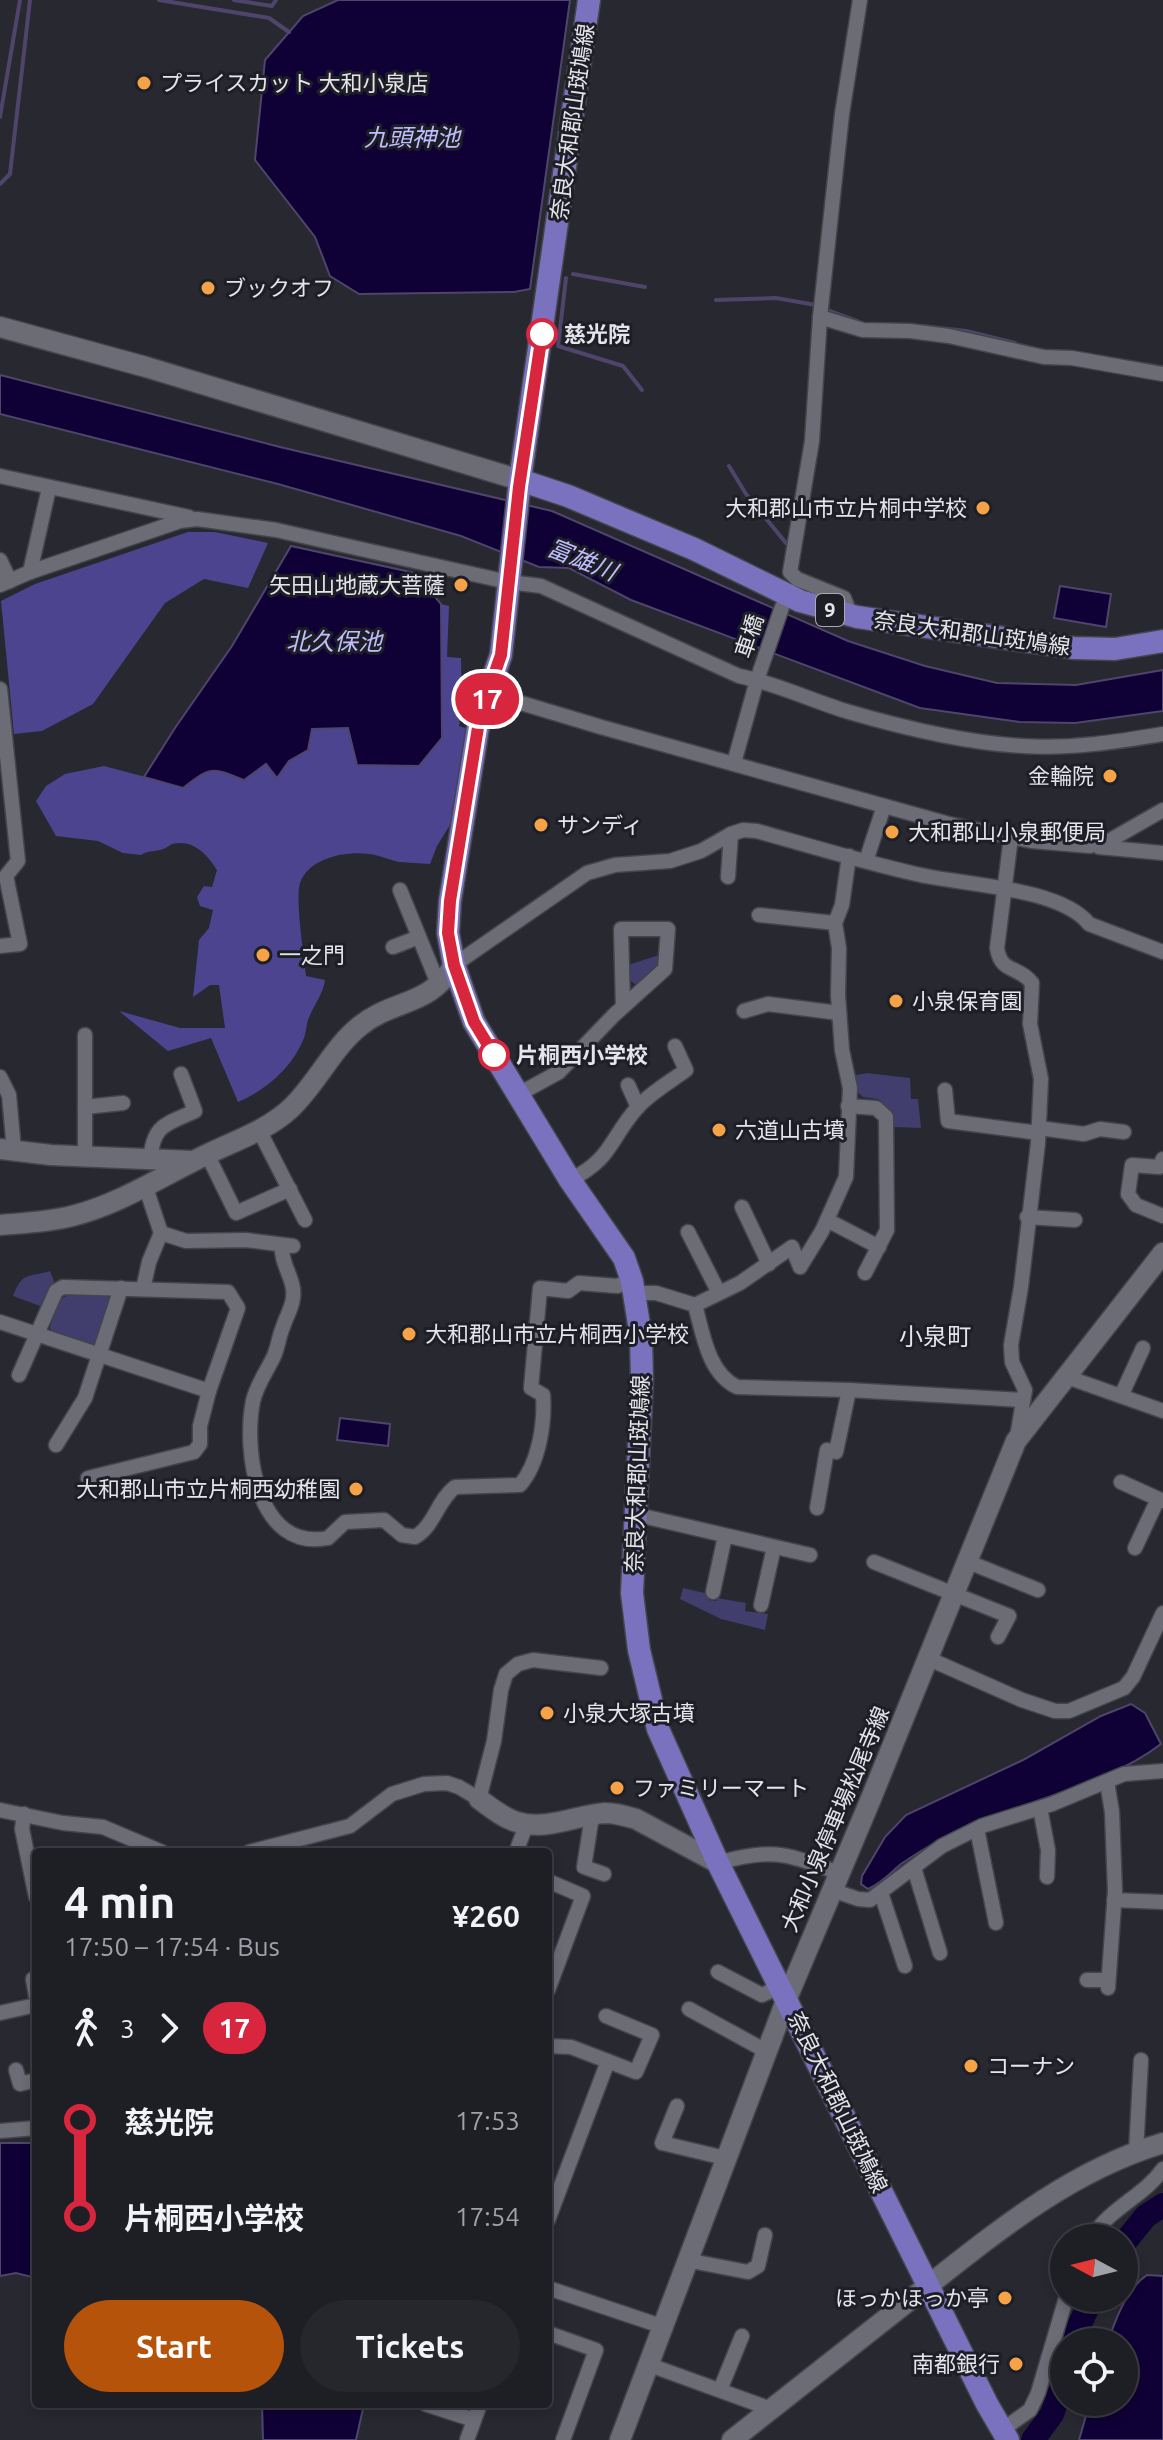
<!DOCTYPE html>
<html lang="en">
<head>
<meta charset="utf-8">
<style>
  body { margin:0; font-family:Ubuntu,"Noto Sans JP",sans-serif; background:#26272d; color:#f1f3f6; height:100vh; display:flex; flex-direction:column; font-size:30px; white-space:nowrap }
  * { box-sizing:border-box; margin:0 }
  p { font-size:26px; color:#a1a2a7 }
  .icon { flex:none; width:44px; height:44px; fill:none; stroke:currentColor; stroke-width:2; stroke-linecap:round; stroke-linejoin:round }
  .map { position:relative; flex:1; overflow:hidden }
  .details { position:absolute; left:32px; top:1848px; width:520px; height:560px; display:flex; flex-direction:column; background:#1e1e25; border-radius:8px; box-shadow:0 4px 12px #0003,0 0 0 2px #3c3c42 }
  .details>* { flex:none }
  .badge { padding:0 16px; border-radius:26px; font-size:28px; line-height:52px }
  .needle { width:52px; rotate:277deg }
  .buttons { position:absolute; left:1050px; top:2224px; display:grid; gap:16px }
  .buttons a { display:grid; place-items:center; width:88px; height:88px; border-radius:50%; background:#1e1e25; box-shadow:0 4px 12px #0003,0 0 0 2px #3c3c42; font-size:40px }
  .map>.badge { position:absolute; translate:-50% -50%; box-shadow:0 0 0 4px #fff }
  .legs { display:flex; align-items:center; gap:12px; height:88px; padding:0 32px; font-size:26px }
  .legs p { margin-inline-start:auto }
  .head { display:flex; align-items:center; justify-content:space-between; height:136px; padding:0 32px }
  h1 { font-size:44px; font-weight:700; line-height:60px }
  .action { display:flex; gap:16px; margin-top:auto; padding:16px 32px }
  .action a { flex:1; height:92px; border-radius:48px; background:#b45309; color:#fff; font-size:32px; font-weight:700; line-height:92px; text-align:center }
  .action a+a { background:#26272d; color:#f1f3f6 }
  ul { padding:0 32px; list-style:none }
  li { display:flex; align-items:center; gap:28px; height:96px; font-size:30px }
  li i { display:grid; place-items:center; width:12px; height:100%; margin:0 10px; background:currentColor }
  li i::after { content:''; width:20px; height:20px; margin:-10px; border:6px solid; border-radius:50%; background:#1e1e25 }
  li p { margin-inline-start:auto }
  li:first-child i { background:linear-gradient(#0000 50%,currentColor 0) }
  li:last-child i { background:linear-gradient(currentColor 50%,#0000 0) }
  .map>svg:first-child { display:block }
  .green { fill:#413d6c }
  .forest { fill:#4d4490 }
  .water { fill:#0f0135; stroke:#4f456b; stroke-width:2 }
  .lines { fill:none; stroke-linecap:round; stroke-linejoin:round }
  .stream { stroke:#4f456b; stroke-width:4 }
  .river { stroke:#0f0135; stroke-width:24 }
  .street-casing { stroke:#44444b; stroke-width:17 }
  .secondary-casing { stroke:#44444b; stroke-width:23 }
  .primary-casing { stroke:#44444b; stroke-width:25 }
  .street { stroke:#6c6c77; stroke-width:14 }
  .secondary { stroke:#6c6c77; stroke-width:20 }
  .primary { stroke:#7a71bf; stroke-width:22 }
  .line-1-casing { stroke:#fff; stroke-width:18 }
  .line-1 { stroke:#d7263d; stroke-width:12 }
  .poi-dot { fill:#f5a346; stroke:#1e1e27; stroke-width:3 }
  .stop-1-dot { fill:#fff; stroke:#d7263d; stroke-width:4 }
  .labels { text-anchor:middle; stroke-width:6; stroke-linejoin:round; paint-order:stroke }
  .shield { fill:#1e1e27; stroke:#a9a9b0; stroke-width:2 }
  .shield-label { font-size:20px; font-weight:bold; fill:#e4e4ea }
  .poi-label { font-size:22px; fill:#e4e4ea; stroke:#1e1e27; text-anchor:start }
  .street-label { font-size:22px; fill:#e4e4ea; stroke:#1e1e27 }
  .stop-label { font-size:22px; font-weight:bold; fill:#e4e4ea; stroke:#1e1e27; text-anchor:start }
  .water-label { font-size:24px; font-style:italic; fill:#c0befe; stroke:#1e1e27 }
  .neighbourhood-label { font-size:24px; fill:#e4e4ea; stroke:#1e1e27 }
</style>
</head>
<body>
<div class="map">
<svg width="1163" height="2440" viewBox="0 0 1163 2440">
  <rect width="100%" height="100%" fill="#282831"/>
  <!-- green -->
  <g class="green">
    <polygon points="662,954 657,969 637,986 630,980 628,965"/>
    <polygon points="867,1073 910,1078 911,1099 918,1099 921,1128 893,1127 893,1114 878,1099 863,1097 856,1091 856,1075"/>
    <path d="M 50,1271 L 55,1284 L 43,1307 L 13,1296 C 23,1271 27,1278 50,1271 Z"/>
    <polygon points="70,1294 115,1297 100,1348 51,1333 50,1327 59,1300"/>
    <polygon points="683,1588 709,1594 709,1600 716,1601 717,1598 746,1603 745,1611 768,1614 765,1630 721,1619 680,1599"/>
  </g>
  <!-- forest -->
  <g class="forest">
    <polygon points="188,532 215,532 268,543 248,588 204,579 165,603 93,704 42,731 14,734 1,601 35,584"/>
    <path d="M 441,604 L 449,606 L 447,657 L 461,658 L 462,702 L 459,726 L 468,729 L 453,820 L 437,846 L 430,864 C 420,863 409,863 399,862 C 389,860 380,855 369,854 C 345,851 309,858 300,883 C 295,899 304,957 306,976 L 325,980 C 323,995 313,1006 308,1020 C 306,1026 306,1033 304,1038 C 292,1068 266,1090 238,1102 L 211,1038 L 168,1051 L 119,1011 L 180,1028 L 225,1028 L 219,985 L 210,985 L 193,997 L 199,940 L 209,928 L 213,910 L 200,906 L 197,897 L 204,886 L 212,887 L 217,870 C 207,854 193,839 172,844 C 168,846 165,849 160,850 C 152,852 149,850 141,855 L 123,853 L 98,841 L 56,836 L 36,801 L 46,786 L 65,774 L 104,766 L 183,787 C 211,766 212,767 244,780 L 266,764 L 289,761 L 308,750 L 312,729 L 348,728 L 442,738 Z"/>
  </g>
  <!-- water -->
  <g class="water">
    <polygon points="338,0 570,0 530,289 514,292 359,294 330,276 315,237 255,160 265,60 303,16"/>
    <polygon points="0,375 280,447 552,511 848,641 925,666 997,683 1076,685 1163,670 1163,711 1075,723 1020,722 920,708 631,600 569,568 539,567 461,536 278,484 0,414"/>
    <path d="M 291,546 L 415,573 L 441,604 L 442,738 L 419,766 L 357,765 L 348,728 L 312,729 L 308,750 L 289,761 L 277,778 L 266,764 L 244,780 C 212,767 211,766 183,788 L 144,777 L 175,728 L 232,646 Z"/>
    <polygon points="1060,586 1111,594 1106,627 1054,618"/>
    <polygon points="340,1418 390,1424 388,1446 337,1440"/>
    <path d="M 1131,1704 L 1145,1713 L 1161,1744 C 1101,1790 1011,1802 943,1838 C 929,1846 914,1855 901,1864 C 889,1874 882,1883 868,1889 L 861,1884 L 862,1876 L 885,1837 L 906,1815 L 1023,1760 L 1101,1716 Z"/>
    <polygon points="0,2143 36,2143 36,2278 16,2273 0,2276"/>
    <path d="M 1147,2275 L 1163,2276 L 1163,2440 L 1079,2440 L 1090,2402 L 1124,2402 L 1124,2342 L 1108,2342 C 1115,2320 1127,2288 1147,2275 Z"/>
    <polygon points="262,2404 364,2404 356,2440 263,2440"/>
  </g>
  <g class="lines">
    <!-- stream -->
    <g class="stream">
      <polyline points="159,0 269,18 289,32"/>
      <polyline points="234,0 272,6 276,0"/>
      <polyline points="0,117 20,0"/>
      <polyline points="0,184 10,174 30,0"/>
      <polyline points="573,274 645,287"/>
      <polyline points="566,278 558,346 623,366 642,390"/>
      <polyline points="716,300 776,298 816,305"/>
      <polyline points="824,309 857,321"/>
      <polyline points="922,326 966,331 1015,343"/>
      <polyline points="729,466 746,494 786,543"/>
    </g>
    <!-- river -->
    <g class="river">
      <polyline points="1124,2243 1146,2216 1163,2205"/>
      <polyline points="1075,2342 1078,2328 1092,2298"/>
      <polyline points="1033,2440 1052,2414 1064,2380"/>
    </g>
    <defs>
      <g id="street">
        <polyline points="820,317 863,330 910,331 949,336 1044,357 1072,358 1163,374"/>
        <polyline points="0,476 189,517"/>
        <polyline points="0,560 10,581"/>
        <polyline points="30,572 49,488"/>
        <path d="M 0,585 L 30,572 L 180,521 L 197,519 L 276,530 L 508,582 L 541,586 L 739,676 C 776,683 812,701 849,712 C 904,728 966,743 1023,746 C 1070,749 1117,742 1163,734"/>
        <polyline points="851,616 844,598 797,579 790,572 812,441 820,317 834,187 842,114 860,0"/>
        <polyline points="491,686 511,700 601,727 949,824 1031,841 1090,846 1107,842 1163,810"/>
        <polyline points="0,689 18,861 6,876 20,944 0,946"/>
        <polyline points="734,763 757,680 782,607"/>
        <path d="M 1011,837 L 997,948 C 1001,974 1018,965 1032,983 L 1030,1024 L 1041,1079 L 1038,1143 L 1021,1287 L 1011,1345 L 1012,1362 L 1025,1390 L 1017,1437"/>
        <polyline points="1099,847 1163,853"/>
        <polyline points="866,861 884,806"/>
        <polyline points="728,877 731,834"/>
        <polyline points="400,890 439,986"/>
        <polyline points="759,915 835,923"/>
        <polyline points="393,947 419,937"/>
        <path d="M 454,965 L 587,873 L 615,865 L 670,861 L 701,851 L 731,834 L 743,830 L 757,831 C 810,846 863,862 916,874 C 961,885 1060,887 1089,924 L 1163,952"/>
        <polyline points="744,1011 768,1004 839,1013"/>
        <polyline points="85,1035 85,1156"/>
        <polyline points="0,1077 9,1095 14,1150"/>
        <polyline points="628,1085 638,1107"/>
        <polyline points="945,1090 948,1121 1039,1133"/>
        <polyline points="517,1095 559,1072 614,1015 665,969 668,929 621,929 623,1007"/>
        <polyline points="848,1106 876,1108 886,1117 887,1230 865,1273"/>
        <polyline points="85,1107 123,1103"/>
        <polyline points="1039,1128 1084,1134 1100,1129 1124,1132"/>
        <polyline points="259,1130 305,1220"/>
        <polyline points="207,1154 236,1213 290,1189"/>
        <path d="M 150,1159 C 154,1124 165,1125 195,1111 L 181,1074"/>
        <polyline points="1163,1159 1159,1167 1132,1165 1128,1194 1136,1205 1163,1216"/>
        <path d="M 570,1180 C 612,1159 609,1140 637,1108 C 650,1093 670,1082 686,1070 L 675,1046"/>
        <polyline points="742,1207 769,1264"/>
        <polyline points="1027,1217 1075,1220"/>
        <polyline points="827,1220 879,1247"/>
        <polyline points="688,1232 719,1293"/>
        <polyline points="161,1233 186,1241 246,1240 293,1246"/>
        <path d="M 282,1245 C 280,1264 296,1280 293,1298 C 292,1308 286,1317 283,1327 C 279,1336 278,1347 274,1356 C 267,1371 257,1384 253,1401 C 243,1451 257,1552 328,1538 L 345,1522 L 384,1520 L 402,1535 L 415,1537 C 435,1525 437,1501 455,1487 L 520,1485 C 539,1463 545,1423 543,1395 L 531,1388 L 540,1288 L 568,1291 L 579,1283 L 617,1286 L 632,1281"/>
        <polyline points="143,1289 149,1262 161,1233 145,1185"/>
        <path d="M 634,1293 L 656,1293 L 695,1305 C 703,1334 708,1373 737,1387 L 849,1390 L 1023,1400"/>
        <polyline points="695,1305 740,1283 792,1247 800,1267 822,1231 846,1177 850,1088 842,1050 838,995 839,948 835,923 842,905 849,856"/>
        <polyline points="0,1322 209,1391"/>
        <polyline points="19,1375 56,1291 63,1287 228,1292 238,1308 209,1391 200,1426 200,1444 194,1452 88,1478"/>
        <polyline points="1064,1376 1163,1411"/>
        <polyline points="1121,1396 1143,1348"/>
        <polyline points="56,1445 85,1398 121,1288"/>
        <polyline points="1121,1482 1163,1501"/>
        <polyline points="817,1508 827,1450 836,1452 849,1390"/>
        <polyline points="634,1514 810,1555"/>
        <polyline points="1135,1548 1158,1499"/>
        <polyline points="966,1561 1038,1590"/>
        <polyline points="874,1562 1009,1616 998,1637"/>
        <polyline points="713,1592 725,1536"/>
        <polyline points="761,1605 774,1547"/>
        <polyline points="927,1658 1022,1700 1055,1711 1069,1711 1124,1688 1133,1677 1163,1613"/>
        <polyline points="1107,1782 1112,1812 1115,1891 1108,1988"/>
        <polyline points="1040,1808 1048,1850 1047,1877"/>
        <polyline points="0,1810 63,1823 103,1827 162,1852"/>
        <polyline points="24,1814 22,1829 36,1897"/>
        <polyline points="592,1816 584,1867 604,1874"/>
        <polyline points="977,1829 996,1923"/>
        <polyline points="249,1852 350,1826 392,1794 424,1784 447,1783 459,1787 479,1799 494,1741 501,1690 506,1674 518,1664 533,1660 601,1668"/>
        <polyline points="516,1852 527,1823"/>
        <path d="M 718,1863 C 774,1847 786,1854 839,1873"/>
        <polyline points="914,1868 940,1953"/>
        <polyline points="548,1881 583,1896 548,1990"/>
        <polyline points="832,1890 858,1899 870,1900 942,1846 982,1826 1052,1804 1124,1774 1163,1771"/>
        <polyline points="881,1893 905,1966"/>
        <polyline points="1114,1900 1163,1902"/>
        <polyline points="718,1972 762,1995 781,1986"/>
        <polyline points="36,1979 33,1979 36,1996"/>
        <polyline points="1087,1980 1108,1980"/>
        <polyline points="689,2009 766,2051"/>
        <polyline points="0,2013 36,2005"/>
        <polyline points="548,2046 571,2047 636,2072 652,2035 606,2016"/>
        <polyline points="16,2070 20,2084 36,2080"/>
        <polyline points="677,2106 662,2143 725,2158"/>
        <polyline points="0,2131 36,2128"/>
        <polyline points="1136,2152 1141,2060"/>
        <polyline points="548,2220 608,2061"/>
        <path d="M 1091,2238 C 1112,2206 1143,2197 1163,2169"/>
        <polyline points="686,2260 748,2272 758,2266 765,2235"/>
        <polyline points="548,2288 661,2326"/>
        <polyline points="548,2333 596,2350 563,2440"/>
        <polyline points="647,2364 771,2409"/>
        <polyline points="720,2390 742,2336"/>
        <polyline points="425,2404 474,2420"/>
        <polyline points="1002,2430 1030,2410 1038,2393 1066,2298"/>
        <polyline points="467,2440 480,2404"/>
      </g>
      <g id="secondary">
        <polyline points="0,327 146,367 520,480"/>
        <polyline points="0,1149 51,1155 192,1161"/>
        <path d="M 0,1225 C 24,1223 49,1222 72,1216 C 121,1204 165,1174 210,1153 C 237,1140 267,1130 290,1109 C 316,1085 333,1047 360,1026 C 393,999 429,1007 454,965"/>
        <path d="M 479,1799 C 490,1807 503,1818 517,1822 C 547,1831 576,1815 605,1813 C 616,1813 626,1816 636,1819 L 718,1863"/>
        <polyline points="620,2440 787,1998 870,1801 1016,1441 1163,1253"/>
        <path d="M 732,2440 C 794,2391 857,2342 920,2292 C 995,2233 1069,2171 1163,2143"/>
      </g>
      <g id="primary">
        <polyline points="589,0 520,480 501,655 480,715 450,901 448,933 454,965 474,1022 570,1180 624,1258 632,1281 641,1337 642,1380 632,1593 639,1650 658,1729 718,1863 987,2404 1008,2440"/>
        <polyline points="520,480 568,496 694,549 800,601 857,617 1074,648 1115,649 1163,641"/>
      </g>
    </defs>
    <!-- street casing -->
    <use href="#street" class="street-casing"/>
    <!-- secondary casing -->
    <use href="#secondary" class="secondary-casing"/>
    <!-- primary casing -->
    <use href="#primary" class="primary-casing"/>
    <!-- street -->
    <use href="#street" class="street"/>
    <!-- secondary -->
    <use href="#secondary" class="secondary"/>
    <!-- primary -->
    <use href="#primary" class="primary"/>
  </g>
  <g class="lines">
    <defs>
      <polyline id="line-1" points="494,1055 474,1022 454,965 448,933 450,901 480,715 501,655 519,487 542,334"/>
    </defs>
    <!-- line-1 casing -->
    <use href="#line-1" class="line-1-casing"/>
    <!-- line-1 -->
    <use href="#line-1" class="line-1"/>
  </g>
  <!-- markers -->
  <g class="poi-dot">
    <circle cx="144" cy="83" r="8"/>
    <circle cx="208" cy="288" r="8"/>
    <circle cx="983" cy="508" r="8"/>
    <circle cx="461" cy="585" r="8"/>
    <circle cx="1110" cy="776" r="8"/>
    <circle cx="541" cy="825" r="8"/>
    <circle cx="892" cy="832" r="8"/>
    <circle cx="263" cy="955" r="8"/>
    <circle cx="896" cy="1001" r="8"/>
    <circle cx="719" cy="1130" r="8"/>
    <circle cx="409" cy="1334" r="8"/>
    <circle cx="356" cy="1489" r="8"/>
    <circle cx="547" cy="1713" r="8"/>
    <circle cx="617" cy="1788" r="8"/>
    <circle cx="971" cy="2066" r="8"/>
    <circle cx="1005" cy="2298" r="8"/>
    <circle cx="1016" cy="2364" r="8"/>
  </g>
  <g class="stop-1-dot">
    <circle cx="542" cy="334" r="14"/>
    <circle cx="494" cy="1055" r="14"/>
  </g>
  <g class="labels">
    <!-- shield labels -->
    <rect class="shield" x="816" y="594" width="28" height="32" rx="6"/>
    <g class="shield-label">
      <text x="830" y="617">9</text>
    </g>
    <!-- poi labels -->
    <g class="poi-label">
      <text x="160" y="91">プライスカット 大和小泉店</text>
      <text x="224" y="296">ブックオフ</text>
      <text x="967" y="516" text-anchor="end">大和郡山市立片桐中学校</text>
      <text x="445" y="593" text-anchor="end">矢田山地蔵大菩薩</text>
      <text x="1094" y="784" text-anchor="end">金輪院</text>
      <text x="557" y="833">サンディ</text>
      <text x="908" y="840">大和郡山小泉郵便局</text>
      <text x="279" y="963">一之門</text>
      <text x="912" y="1009">小泉保育園</text>
      <text x="735" y="1138">六道山古墳</text>
      <text x="425" y="1342">大和郡山市立片桐西小学校</text>
      <text x="340" y="1497" text-anchor="end">大和郡山市立片桐西幼稚園</text>
      <text x="563" y="1721">小泉大塚古墳</text>
      <text x="633" y="1796">ファミリーマート</text>
      <text x="987" y="2074">コーナン</text>
      <text x="989" y="2306" text-anchor="end">ほっかほっか亭</text>
      <text x="1000" y="2372" text-anchor="end">南都銀行</text>
    </g>
    <!-- street labels -->
    <g class="street-label">
      <text transform="translate(572 122) rotate(-82)" y="8">奈良大和郡山斑鳩線</text>
      <text transform="translate(972 633) rotate(8)" y="8">奈良大和郡山斑鳩線</text>
      <text transform="translate(749 636) rotate(-71)" y="8">車橋</text>
      <text transform="translate(637 1474) rotate(-88)" y="8">奈良大和郡山斑鳩線</text>
      <text transform="translate(835 1819) rotate(-67)" y="8">大和小泉停車場松尾寺線</text>
      <text transform="translate(838 2102) rotate(64)" y="8">奈良大和郡山斑鳩線</text>
    </g>
    <!-- stop labels -->
    <g class="stop-label">
      <text x="564" y="342">慈光院</text>
      <text x="516" y="1063">片桐西小学校</text>
    </g>
    <!-- water labels -->
    <g class="water-label">
      <text x="412" y="146">九頭神池</text>
      <text transform="translate(582 560) rotate(22)" y="8">富雄川</text>
      <text x="334" y="650">北久保池</text>
    </g>
    <!-- neighbourhood labels -->
    <g class="neighbourhood-label">
      <text x="935" y="1345">小泉町</text>
    </g>
  </g>
</svg>
<div class="buttons">
<a><svg class="needle" viewBox="-14 -14 28 28"><path d="M0-13l5 13h-10z" fill="#e53935"/><path d="M0 13l5-13h-10z" fill="#a1a2a7"/></svg></a>
<a><svg class="icon" aria-label="locate" viewBox="0 0 24 24"><circle cx="12" cy="12" r="6"/><path d="M12 2v4M12 18v4M2 12h4M18 12h4"/></svg></a>
</div>
<b class="badge" style="left:487px;top:699px;background:#d7263d;color:#fff">17</b>
<section class="details">
<div class="head"><div><h1>4 min</h1><p>17:50 – 17:54 · Bus</p></div><b>¥260</b></div>
<div class="legs"><svg class="icon" aria-label="walk" viewBox="0 0 24 24"><circle cx="13" cy="4" r="2"/><path d="M13 8l-2 6 4 7M11 14l-3 7M7 12l3-4h3l4 4"/></svg>3<svg class="icon" aria-label="forward" viewBox="0 0 24 24"><path d="M9 5l7 7-7 7"/></svg><b class="badge" style="background:#d7263d;color:#fff">17</b></div>
<ul>
<li><i style="color:#d7263d"></i><b>慈光院</b><p>17:53</p></li>
<li><i style="color:#d7263d"></i><b>片桐西小学校</b><p>17:54</p></li>
</ul>
<div class="action"><a>Start</a><a>Tickets</a></div>
</section>
</div>
</body>
</html>
